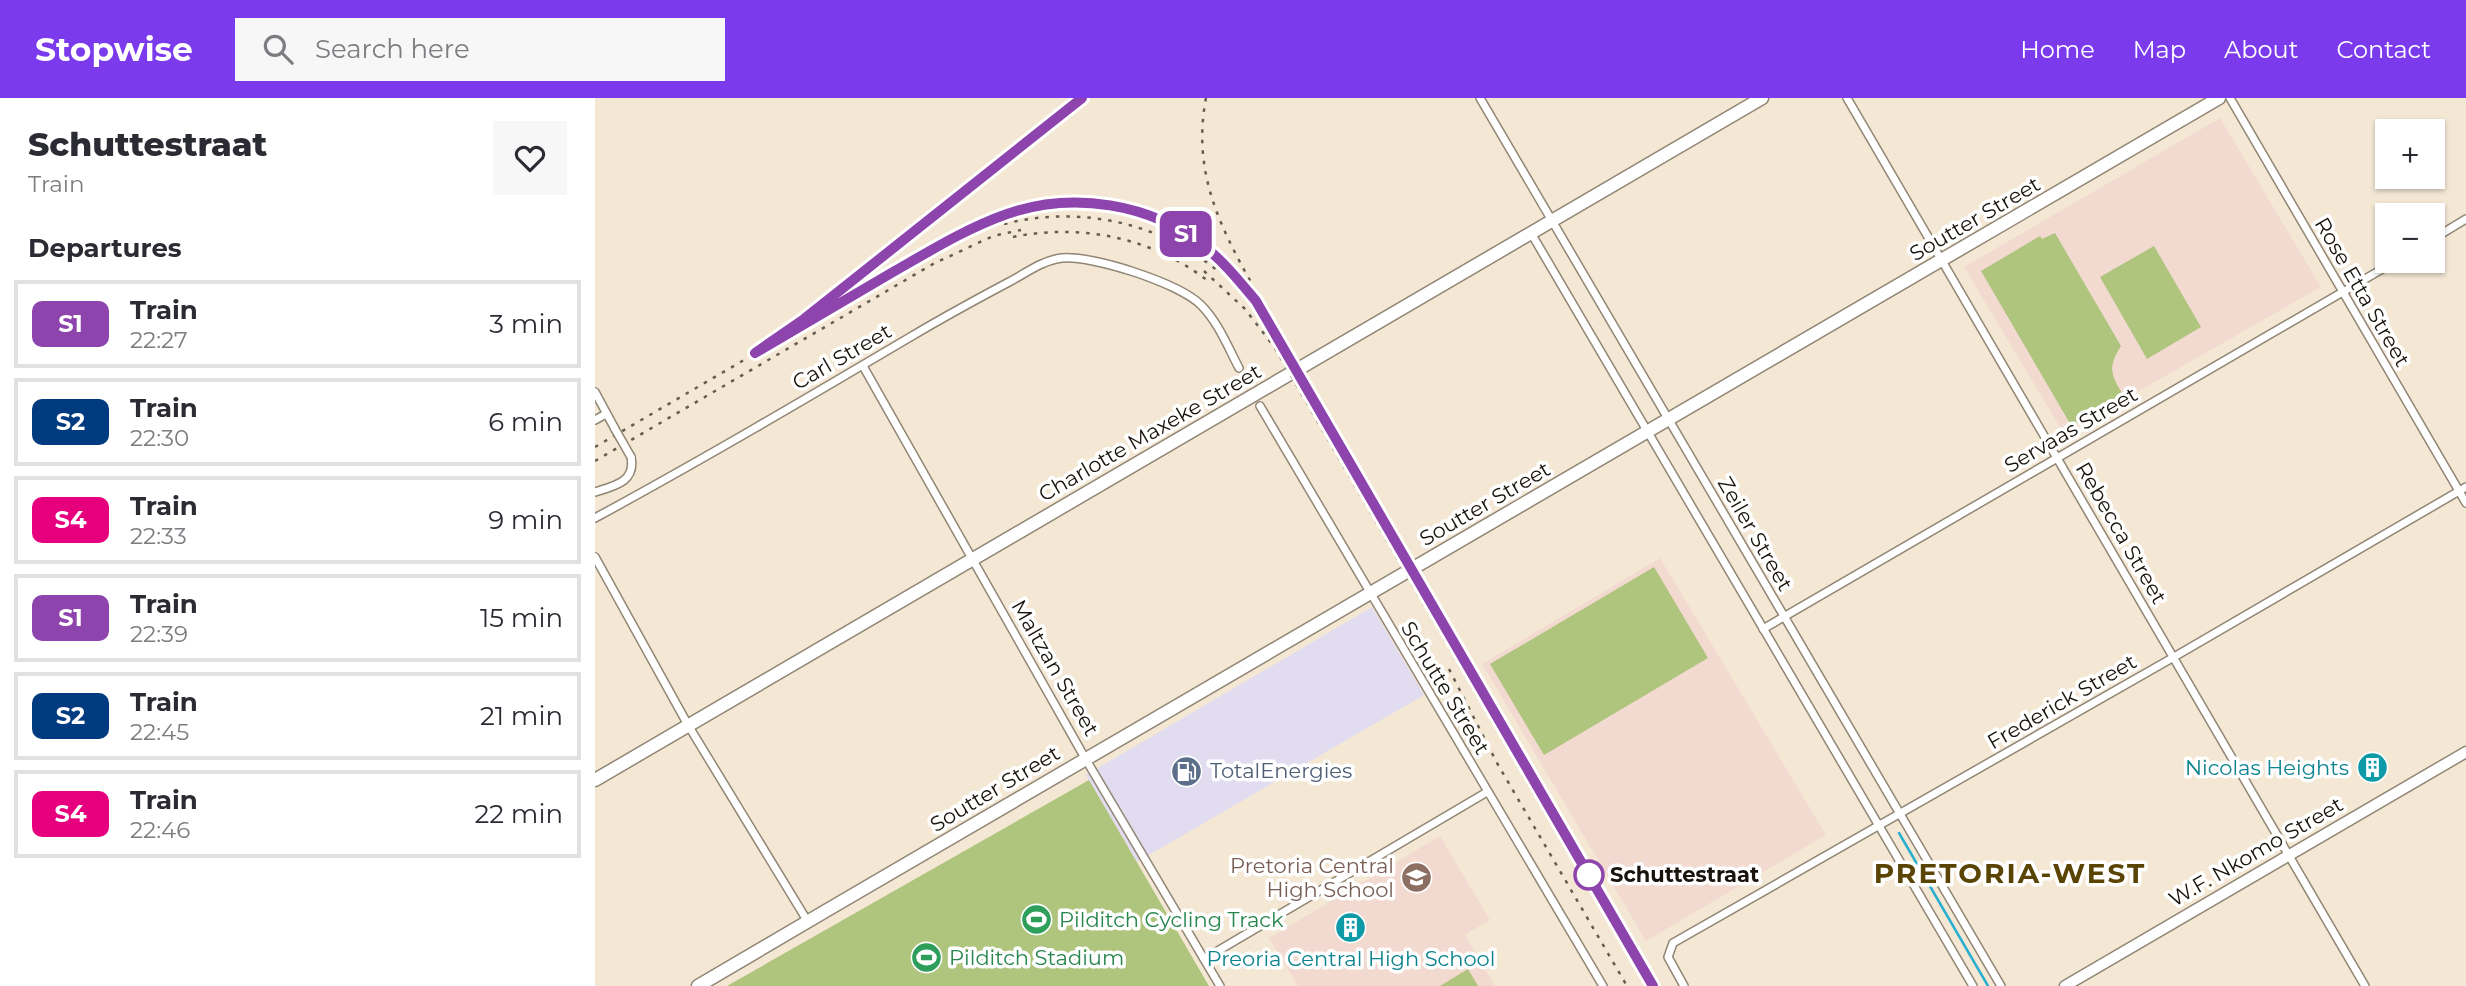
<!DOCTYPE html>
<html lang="en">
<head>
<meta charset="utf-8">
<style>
  body { margin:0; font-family:Montserrat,sans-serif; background:#f7f7f7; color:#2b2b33; height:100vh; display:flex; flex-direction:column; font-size:26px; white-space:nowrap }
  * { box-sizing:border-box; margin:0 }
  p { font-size:23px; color:#7c7c81 }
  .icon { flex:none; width:38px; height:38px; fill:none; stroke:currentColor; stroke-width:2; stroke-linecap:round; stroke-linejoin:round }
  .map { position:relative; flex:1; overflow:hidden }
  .drawer { display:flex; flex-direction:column; background:#fff; width:595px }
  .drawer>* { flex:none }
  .badge { padding:0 14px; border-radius:10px; font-size:24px; line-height:46px }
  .tools { position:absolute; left:1780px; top:21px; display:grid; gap:14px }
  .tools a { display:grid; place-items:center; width:70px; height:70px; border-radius:0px; background:#fff; box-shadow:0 2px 5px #0004; font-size:35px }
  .map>.badge { position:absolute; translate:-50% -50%; box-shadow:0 0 0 4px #fff }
  h2 { padding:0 28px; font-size:26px; line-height:63px }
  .round { display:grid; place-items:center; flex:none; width:74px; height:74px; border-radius:0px; background:#f7f7f7 }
  .summary { display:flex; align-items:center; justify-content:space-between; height:119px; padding:0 28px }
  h1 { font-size:33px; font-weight:800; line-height:52px }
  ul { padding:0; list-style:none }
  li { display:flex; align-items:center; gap:21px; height:88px; margin:0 14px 10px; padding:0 14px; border:4px solid #e1e1e2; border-radius:0px }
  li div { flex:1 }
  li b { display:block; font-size:26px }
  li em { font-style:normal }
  li .badge { min-width:77px; font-weight:700; text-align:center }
  header { display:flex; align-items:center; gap:42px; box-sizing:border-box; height:98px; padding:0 35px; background:#7c3aed; color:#fff }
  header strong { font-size:33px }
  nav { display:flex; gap:38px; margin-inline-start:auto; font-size:24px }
  .search { width:490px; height:63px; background:#f7f7f7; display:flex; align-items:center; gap:18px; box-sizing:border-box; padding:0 24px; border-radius:0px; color:#7c7c81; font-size:26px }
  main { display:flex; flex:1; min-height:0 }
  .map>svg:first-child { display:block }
  .commercial { fill:#e2dcf1 }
  .education { fill:#f2dad1 }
  .green { fill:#afc47c }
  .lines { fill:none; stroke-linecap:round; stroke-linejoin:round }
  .stream { stroke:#2aafcf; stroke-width:2.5 }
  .street-casing { stroke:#918675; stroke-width:10 }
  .secondary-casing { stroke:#918675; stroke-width:13 }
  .primary-casing { stroke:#918675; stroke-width:15 }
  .street { stroke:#fff; stroke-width:7 }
  .secondary { stroke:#fff; stroke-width:10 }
  .primary { stroke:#fff; stroke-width:12 }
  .rail { stroke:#645d52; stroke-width:2.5; stroke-dasharray:3.5 7; stroke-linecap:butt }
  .street-bridge-casing { stroke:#918675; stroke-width:10; stroke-linecap:butt }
  .street-bridge { stroke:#fff; stroke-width:7 }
  .line-casing { stroke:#fff; stroke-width:16 }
  .line { stroke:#8e44ad; stroke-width:10 }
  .stop-dot { fill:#fff; stroke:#8e44ad; stroke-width:3.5 }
  .labels { text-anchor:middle; stroke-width:7; stroke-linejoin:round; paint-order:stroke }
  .street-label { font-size:21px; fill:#18130d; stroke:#fff }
  .culture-label { font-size:21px; fill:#0d838f; stroke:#fff; text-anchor:end }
  .service-label { font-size:21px; fill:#4e5e75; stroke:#fff; text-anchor:start }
  .education-label { font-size:21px; fill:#785e54; stroke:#fff; text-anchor:end }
  .stop-label { font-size:21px; font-weight:bold; fill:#18130d; stroke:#fff; text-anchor:start }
  .leisure-label { font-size:21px; fill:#27864d; stroke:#fff; text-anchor:start }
  .district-label { font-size:28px; font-weight:bold; letter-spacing:2px; fill:#5a4403; stroke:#fff }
</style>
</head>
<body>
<header>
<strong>Stopwise</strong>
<div class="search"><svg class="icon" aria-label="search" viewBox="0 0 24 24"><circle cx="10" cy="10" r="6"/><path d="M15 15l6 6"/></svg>Search here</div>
<nav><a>Home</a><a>Map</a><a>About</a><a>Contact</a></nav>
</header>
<main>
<section class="drawer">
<div class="summary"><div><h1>Schuttestraat</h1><p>Train</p></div><a class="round"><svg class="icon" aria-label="heart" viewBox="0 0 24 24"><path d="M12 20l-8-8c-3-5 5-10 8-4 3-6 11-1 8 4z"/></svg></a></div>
<h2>Departures</h2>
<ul>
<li><span class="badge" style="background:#8e44ad;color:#fff">S1</span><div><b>Train</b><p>22:27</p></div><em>3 min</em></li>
<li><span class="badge" style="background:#003b80;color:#fff">S2</span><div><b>Train</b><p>22:30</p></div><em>6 min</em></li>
<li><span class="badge" style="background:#e6007e;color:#fff">S4</span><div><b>Train</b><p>22:33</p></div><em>9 min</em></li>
<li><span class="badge" style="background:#8e44ad;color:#fff">S1</span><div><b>Train</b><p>22:39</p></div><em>15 min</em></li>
<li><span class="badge" style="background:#003b80;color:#fff">S2</span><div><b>Train</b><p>22:45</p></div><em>21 min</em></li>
<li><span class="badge" style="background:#e6007e;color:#fff">S4</span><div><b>Train</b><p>22:46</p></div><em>22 min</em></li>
</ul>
</section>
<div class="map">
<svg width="1871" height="888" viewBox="0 0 1871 888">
  <rect width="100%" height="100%" fill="#f4e8d5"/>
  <!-- commercial -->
  <polygon class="commercial" points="777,509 829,597 542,764 491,677"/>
  <!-- education -->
  <g class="education">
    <polygon points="1625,20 1726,189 1469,336 1369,169"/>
    <polygon points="1065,460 1231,737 1051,843 887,566"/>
    <polygon points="845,738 895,822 870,837 900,888 703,888 674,840"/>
  </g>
  <!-- green -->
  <g class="green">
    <path d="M 1460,135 L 1526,248 C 1512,270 1516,277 1529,298 L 1477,329 L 1386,173 L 1445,138 L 1447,141 Z"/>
    <polygon points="1559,148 1606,229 1552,261 1505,179"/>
    <polygon points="1059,469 1113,560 949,657 895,566"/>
    <polygon points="494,682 614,888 132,888"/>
    <polygon points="873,871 883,888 845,888"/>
  </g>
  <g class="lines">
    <!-- stream -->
    <polyline class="stream" points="1304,735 1393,888"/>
    <defs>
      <g id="street">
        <polyline points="885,0 1406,888"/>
        <polyline points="1252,0 1770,888"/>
        <polyline points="1635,0 1871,405"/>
        <polyline points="936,135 1378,888"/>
        <polyline points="1838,141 1871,121"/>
        <polyline points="268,268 490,660 625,888"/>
        <polyline points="0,294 20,331"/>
        <polyline points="665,308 1008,888"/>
        <polyline points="0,322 11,316"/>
        <path d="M 0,394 C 19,388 41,384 36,359"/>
        <path d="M 0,420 C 107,362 212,300 317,238 C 349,219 382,201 414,184 C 431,175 448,162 467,160 C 497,157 584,185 606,207 C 623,224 633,249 644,270"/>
        <polyline points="0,459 93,627 213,824"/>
        <polyline points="1168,531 1801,163"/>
        <polyline points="609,861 892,694"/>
        <polyline points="1089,888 1073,859 1078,845 1579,559 1871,389"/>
      </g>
      <polyline id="secondary" points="1470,888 1871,654"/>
      <g id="primary">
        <polyline points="0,682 1167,0"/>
        <path d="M 103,888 C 609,590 1118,297 1624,0"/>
      </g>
    </defs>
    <!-- street casing -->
    <use href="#street" class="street-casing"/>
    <!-- secondary casing -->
    <use href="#secondary" class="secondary-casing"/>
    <!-- primary casing -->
    <use href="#primary" class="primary-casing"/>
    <!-- street -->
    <use href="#street" class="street"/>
    <!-- secondary -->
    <use href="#secondary" class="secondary"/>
    <!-- primary -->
    <use href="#primary" class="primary"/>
    <!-- rail -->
    <g class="rail">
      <path d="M 611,0 C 597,73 624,127 658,188"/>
      <path d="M 409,126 C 484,107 566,124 625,175"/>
      <path d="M 418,139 C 487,125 558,140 613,183"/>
      <polyline points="609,173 650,211 680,250 1051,888"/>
      <polyline points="257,190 495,0"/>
      <path d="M 0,349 L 339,151 C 364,137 389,122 416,114 C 481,95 555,105 609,148 C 637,170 658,200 679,228 L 1065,888"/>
      <polyline points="0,363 338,166 398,138 426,132"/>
      <polyline points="854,571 902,665 1032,888"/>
    </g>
    <defs>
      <polyline id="street-bridge" points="20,331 36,359"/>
    </defs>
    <!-- street-bridge casing -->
    <use href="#street-bridge" class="street-bridge-casing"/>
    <!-- street-bridge -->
    <use href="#street-bridge" class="street-bridge"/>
  </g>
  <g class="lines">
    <defs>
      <path id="line" d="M 487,0 L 209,221 L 160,255 C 206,228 252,201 298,174 C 335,153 372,130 412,116 C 477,93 556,105 610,149 C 629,164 645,184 661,203 L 1058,888"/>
    </defs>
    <!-- line casing -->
    <use href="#line" class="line-casing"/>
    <!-- line -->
    <use href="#line" class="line"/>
  </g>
  <!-- icons -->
  <defs>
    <symbol id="building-disc" viewBox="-11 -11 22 22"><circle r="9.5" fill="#0f9aa8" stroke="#fff"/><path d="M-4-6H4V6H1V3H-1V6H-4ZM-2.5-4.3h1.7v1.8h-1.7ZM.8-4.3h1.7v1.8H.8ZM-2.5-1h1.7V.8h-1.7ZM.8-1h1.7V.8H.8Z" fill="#fff"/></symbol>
    <symbol id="fuel-disc" viewBox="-11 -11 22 22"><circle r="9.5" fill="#5c6f8a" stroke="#fff"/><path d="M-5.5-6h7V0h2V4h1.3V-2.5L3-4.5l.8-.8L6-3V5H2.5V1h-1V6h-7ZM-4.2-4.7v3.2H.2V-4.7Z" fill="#fff"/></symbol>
    <symbol id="school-disc" viewBox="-11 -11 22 22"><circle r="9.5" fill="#8d6e63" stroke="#fff"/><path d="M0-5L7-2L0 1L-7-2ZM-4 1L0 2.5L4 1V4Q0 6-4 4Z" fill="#fff"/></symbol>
    <symbol id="stadium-disc" viewBox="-11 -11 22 22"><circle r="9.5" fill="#2e9e5b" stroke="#fff"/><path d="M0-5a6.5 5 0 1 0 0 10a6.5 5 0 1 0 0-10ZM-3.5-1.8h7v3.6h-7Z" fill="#fff"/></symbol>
  </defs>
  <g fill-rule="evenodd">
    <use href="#building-disc" x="1760" y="652" width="35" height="35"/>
    <use href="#fuel-disc" x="574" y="656" width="35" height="35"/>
    <use href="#school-disc" x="804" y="762" width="35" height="35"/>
    <use href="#stadium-disc" x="424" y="804" width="35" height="35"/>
    <use href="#building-disc" x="738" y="812" width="35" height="35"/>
    <use href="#stadium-disc" x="314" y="842" width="35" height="35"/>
  </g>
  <!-- markers -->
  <circle class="stop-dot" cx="994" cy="777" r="14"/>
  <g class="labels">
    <!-- street labels -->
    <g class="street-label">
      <text transform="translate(1380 121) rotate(-30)" y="7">Soutter Street</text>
      <text transform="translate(1767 194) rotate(60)" y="7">Rose Etta Street</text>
      <text transform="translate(247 259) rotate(-30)" y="7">Carl Street</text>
      <text transform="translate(1476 332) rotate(-30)" y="7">Servaas Street</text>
      <text transform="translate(555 335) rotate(-30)" y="7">Charlotte Maxeke Street</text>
      <text transform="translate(890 406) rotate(-30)" y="7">Soutter Street</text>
      <text transform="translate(1526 435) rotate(60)" y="7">Rebecca Street</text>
      <text transform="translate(1160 436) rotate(60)" y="7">Zeiler Street</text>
      <text transform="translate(460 570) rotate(60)" y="7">Maltzan Street</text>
      <text transform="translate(850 590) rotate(59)" y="7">Schutte Street</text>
      <text transform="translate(1467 604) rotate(-30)" y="7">Frederick Street</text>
      <text transform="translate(400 691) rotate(-31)" y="7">Soutter Street</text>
      <text transform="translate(1661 754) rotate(-30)" y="7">W.F. Nkomo Street</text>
    </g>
    <!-- culture labels -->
    <g class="culture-label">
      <text x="1754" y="677">Nicolas Heights</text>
      <text x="756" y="868" text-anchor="middle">Preoria Central High School</text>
    </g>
    <!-- service labels -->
    <g class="service-label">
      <text x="615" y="680">TotalEnergies</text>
    </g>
    <!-- education labels -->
    <g class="education-label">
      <text x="799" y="775">Pretoria Central<tspan x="799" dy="24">High School</tspan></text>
    </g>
    <!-- stop labels -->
    <g class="stop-label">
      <text x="1015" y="784">Schuttestraat</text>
    </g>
    <!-- leisure labels -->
    <g class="leisure-label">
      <text x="464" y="829">Pilditch Cycling Track</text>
      <text x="354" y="867">Pilditch Stadium</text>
    </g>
    <!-- district labels -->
    <g class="district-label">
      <text x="1415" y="785">PRETORIA-WEST</text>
    </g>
  </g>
</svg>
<div class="tools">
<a>+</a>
<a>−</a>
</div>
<b class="badge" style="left:591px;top:136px;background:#8e44ad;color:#fff">S1</b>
</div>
</main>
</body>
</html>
